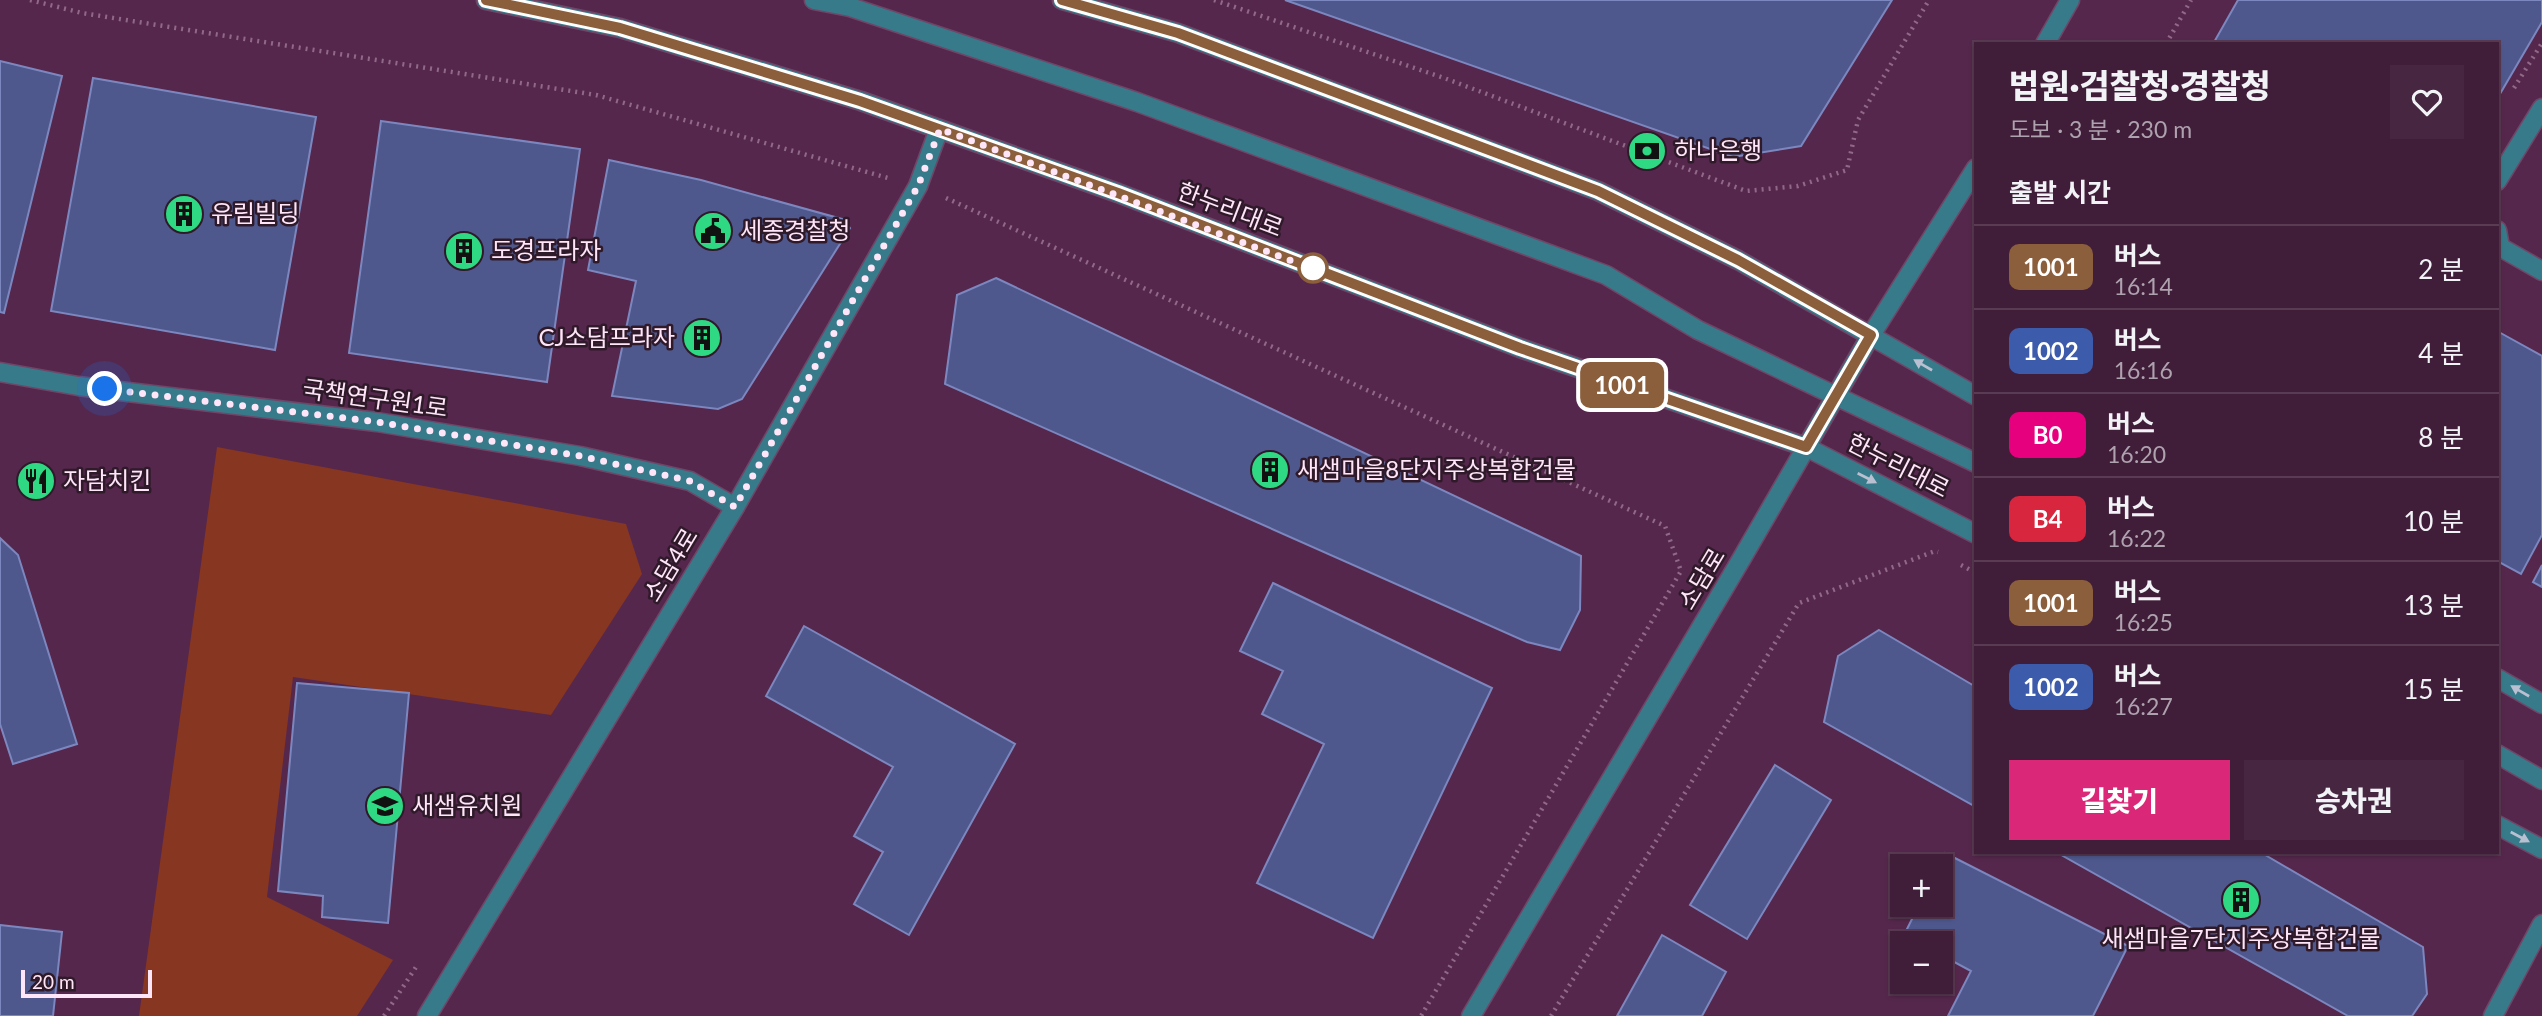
<!DOCTYPE html>
<html lang="ko">
<head>
<meta charset="utf-8">
<style>
  body { margin:0; font-family:Lato,"Noto Sans KR",sans-serif; background:#472641; color:#f1f3f6; height:100vh; display:flex; flex-direction:column; font-size:26px; white-space:nowrap }
  * { box-sizing:border-box; margin:0 }
  p { font-size:23px; color:#aea2ae }
  .icon { flex:none; width:38px; height:38px; fill:none; stroke:currentColor; stroke-width:2; stroke-linecap:round; stroke-linejoin:round }
  .map { position:relative; flex:1; overflow:hidden }
  .side { position:absolute; left:1974px; top:42px; width:525px; height:812px; display:flex; flex-direction:column; background:#401d39; border-radius:0px; box-shadow:0 2px 5px #0004,0 0 0 2px #593b53 }
  .side>* { flex:none }
  .badge { padding:0 14px; border-radius:10px; font-size:24px; line-height:46px }
  .fabs { position:absolute; left:1890px; top:854px; display:grid; gap:14px }
  .fabs a { display:grid; place-items:center; width:63px; height:63px; border-radius:0px; background:#401d39; box-shadow:0 2px 5px #0004,0 0 0 2px #593b53; font-size:35px }
  .scale { position:absolute; left:21px; bottom:18px; width:131px; box-sizing:border-box; padding-left:7px; border:4px solid #fee6f8; border-top:0; font-size:19px; line-height:24px; white-space:nowrap; color:#fee6f8; -webkit-text-stroke:5px #2f1a2a; paint-order:stroke }
  .you { position:absolute; width:35px; height:35px; margin:-18px; border:5px solid #fff; border-radius:50%; background:#1a73e8; box-shadow:0 0 0 10px #1a73e833 }
  .map>.badge { position:absolute; translate:-50% -50%; box-shadow:0 0 0 4px #fff }
  h2 { padding:0 35px; font-size:26px; line-height:63px }
  .round { display:grid; place-items:center; flex:none; width:74px; height:74px; border-radius:0px; background:#472641 }
  .headline { display:flex; align-items:center; justify-content:space-between; height:119px; padding:0 35px }
  h1 { font-size:33px; font-weight:800; line-height:52px }
  .action { display:flex; gap:14px; margin-top:auto; padding:14px 35px }
  .action a { flex:1; height:80px; border-radius:0px; background:#db2777; color:#fff; font-size:28px; font-weight:800; line-height:80px; text-align:center }
  .action a+a { background:#472641; color:#f1f3f6 }
  ul { padding:0; list-style:none }
  li { display:flex; align-items:center; gap:21px; height:84px; padding:0 35px; border-top:2px solid #593b53 }
  li div { flex:1 }
  li b { display:block; font-size:26px }
  li em { font-style:normal }
  li .badge { min-width:77px; font-weight:700; text-align:center }
  .map>svg:first-child { display:block }
  .green { fill:#873622 }
  .building { fill:#4f588d; stroke:#7c87bf; stroke-width:2 }
  .lines { fill:none; stroke-linecap:round; stroke-linejoin:round }
  .minor-casing { stroke:#704668; stroke-width:21 }
  .path { stroke:#906988; stroke-width:4.5; stroke-dasharray:2 5; stroke-linecap:butt }
  .minor { stroke:#377a89; stroke-width:18 }
  .oneway { fill:#b8c0d1 }
  .line-casing { stroke:#fff; stroke-width:16 }
  .line { stroke:#8b5e3c; stroke-width:10 }
  .walk { stroke:#fee6f8; stroke-width:7; stroke-dasharray:0 12.6 }
  .stop-dot { fill:#fff; stroke:#8b5e3c; stroke-width:3.5 }
  .labels { text-anchor:middle; stroke-width:5; stroke-linejoin:round; paint-order:stroke }
  .poi-label { font-size:24px; fill:#fee6f8; stroke:#2f1a2a; text-anchor:start }
  .street-label { font-size:24px; fill:#fee6f8; stroke:#2f1a2a }
</style>
</head>
<body>
<div class="map">
<svg width="2542" height="1016" viewBox="0 0 2542 1016">
  <rect width="100%" height="100%" fill="#55274c"/>
  <!-- green -->
  <polygon class="green" points="217,447 626,524 642,574 551,715 293,677 267,897 393,960 357,1016 139,1016"/>
  <!-- building -->
  <g class="building">
    <polygon points="1285,0 1892,0 1801,146 1733,157"/>
    <polygon points="2238,0 2542,0 2542,22 2497,99 2497,44 2213,44"/>
    <polygon points="0,61 62,76 4,313 0,312"/>
    <polygon points="93,78 316,117 275,350 51,311"/>
    <polygon points="381,121 580,149 547,382 349,353"/>
    <polygon points="609,160 701,180 842,219 850,228 742,399 718,409 612,396 636,281 588,270"/>
    <polygon points="996,278 1581,556 1580,610 1560,650 1527,642 945,384 957,295"/>
    <polygon points="2497,331 2542,356 2542,535 2521,574 2497,561"/>
    <polygon points="0,538 18,555 77,744 13,764 0,724"/>
    <polygon points="2542,565 2542,587 2533,582"/>
    <polygon points="1273,583 1492,688 1373,938 1257,883 1324,744 1262,714 1283,671 1240,651"/>
    <polygon points="804,626 1015,744 909,935 854,904 883,852 854,836 893,767 766,696"/>
    <polygon points="1879,630 1976,687 1976,807 1824,722 1838,656"/>
    <polygon points="297,683 409,693 388,923 322,917 323,896 278,891"/>
    <polygon points="1775,765 1831,800 1747,939 1690,905"/>
    <polygon points="2056,852 2260,852 2423,947 2427,994 2412,1016 2348,1016"/>
    <polygon points="1945,853 2128,946 2093,1016 1948,1016 1971,971 1941,955 1941,943 1916,943 1903,937 1919,905 1941,905 1939,866"/>
    <polygon points="0,925 62,932 53,1016 0,1016"/>
    <polygon points="1662,935 1726,972 1702,1016 1617,1016"/>
  </g>
  <g class="lines">
    <defs>
      <g id="minor">
        <polyline points="486,0 620,28 861,101 939,129 1118,193 1520,348 1806,447 1976,534"/>
        <polyline points="814,0 850,7 1137,102 1606,275 1698,330 1976,463"/>
        <polyline points="1062,0 1178,33 1598,191 1738,260 1976,396"/>
        <polyline points="2045,44 2070,0"/>
        <polyline points="2497,181 2542,108"/>
        <polyline points="2497,230 2500,247 2542,271"/>
        <polyline points="0,372 78,386 377,422 580,456 690,481 735,507"/>
        <polyline points="2497,678 2542,704"/>
        <polyline points="2497,754 2542,780"/>
        <polyline points="2497,825 2542,849"/>
        <polyline points="427,1016 735,507 918,186 939,129"/>
        <polyline points="1471,1016 1742,558 1871,335 1976,168"/>
        <polyline points="2493,1016 2542,924"/>
      </g>
    </defs>
    <!-- minor casing -->
    <use href="#minor" class="minor-casing"/>
    <!-- path -->
    <g class="path">
      <polyline points="30,0 82,13 596,95 888,178"/>
      <polyline points="1214,0 1444,78 1746,191 1798,186 1847,170 1858,120 1929,0"/>
      <polyline points="2166,44 2191,0"/>
      <polyline points="2514,88 2542,43"/>
      <polyline points="946,198 1665,526 1681,571 1421,1016"/>
      <polyline points="1961,565 1976,573"/>
      <polyline points="384,1016 416,967"/>
      <polyline points="1551,1016 1799,603 1935,551 1938,552"/>
    </g>
    <!-- minor -->
    <use href="#minor" class="minor"/>
  </g>
  <!-- one-way arrows -->
  <defs><path id="oneway-solid" d="M-6-.8H1V-3.2L6.5 0L1 3.2V.8H-6Z" transform="scale(1.75)"/></defs>
  <g class="oneway">
    <use href="#oneway-solid" transform="translate(1923 365) rotate(-150)"/>
    <use href="#oneway-solid" transform="translate(1867 478) rotate(27)"/>
    <use href="#oneway-solid" transform="translate(2520 691) rotate(-150)"/>
    <use href="#oneway-solid" transform="translate(2520 837) rotate(28)"/>
  </g>
  <g class="lines">
    <defs>
      <polyline id="line" points="486,0 620,28 860,101 1118,193 1520,348 1806,447 1871,335 1738,260 1598,191 1178,33 1062,0"/>
    </defs>
    <!-- line casing -->
    <use href="#line" class="line-casing"/>
    <!-- line -->
    <use href="#line" class="line"/>
    <!-- walk -->
    <polyline class="walk" points="105,389 377,422 580,456 690,481 735,507 918,186 940,129 1319,271 1313,268"/>
  </g>
  <!-- icons -->
  <defs>
    <symbol id="bank-disc" viewBox="-11 -11 22 22"><circle r="9.5" fill="#2fd883" stroke="#2f1a2a"/><path d="M-6-4H6V4H-6ZM0-2.3a2.3 2.3 0 1 0 0 4.6a2.3 2.3 0 1 0 0-4.6Z" fill="#111"/></symbol>
    <symbol id="building-disc" viewBox="-11 -11 22 22"><circle r="9.5" fill="#2fd883" stroke="#2f1a2a"/><path d="M-4-6H4V6H1V3H-1V6H-4ZM-2.5-4.3h1.7v1.8h-1.7ZM.8-4.3h1.7v1.8H.8ZM-2.5-1h1.7V.8h-1.7ZM.8-1h1.7V.8H.8Z" fill="#111"/></symbol>
    <symbol id="civic-disc" viewBox="-11 -11 22 22"><circle r="9.5" fill="#2fd883" stroke="#2f1a2a"/><path d="M-.6-6.5H3V-4.5H.6V-3L4-1V1h2V6H-6V1h2V-1L-.6-3ZM-1.2 2.5V6h2.4V2.5Z" fill="#111"/></symbol>
    <symbol id="restaurant-disc" viewBox="-11 -11 22 22"><circle r="9.5" fill="#2fd883" stroke="#2f1a2a"/><path d="M-5-6h1v4h1v-4h1v4h1v-4h1v5L-1.5 .5V6h-2V.5L-5-1ZM5-6V6H3V1.5H1.5Q1.5-4 5-6Z" fill="#111"/></symbol>
    <symbol id="school-disc" viewBox="-11 -11 22 22"><circle r="9.5" fill="#2fd883" stroke="#2f1a2a"/><path d="M0-5L7-2L0 1L-7-2ZM-4 1L0 2.5L4 1V4Q0 6-4 4Z" fill="#111"/></symbol>
  </defs>
  <g fill-rule="evenodd">
    <use href="#bank-disc" x="1625" y="129" width="44" height="44"/>
    <use href="#building-disc" x="162" y="192" width="44" height="44"/>
    <use href="#civic-disc" x="691" y="209" width="44" height="44"/>
    <use href="#building-disc" x="442" y="229" width="44" height="44"/>
    <use href="#building-disc" x="680" y="316" width="44" height="44"/>
    <use href="#building-disc" x="1248" y="448" width="44" height="44"/>
    <use href="#restaurant-disc" x="14" y="459" width="44" height="44"/>
    <use href="#school-disc" x="363" y="784" width="44" height="44"/>
    <use href="#building-disc" x="2219" y="878" width="44" height="44"/>
  </g>
  <!-- markers -->
  <circle class="stop-dot" cx="1313" cy="268" r="14"/>
  <g class="labels">
    <!-- poi labels -->
    <g class="poi-label">
      <text x="1674" y="159">하나은행</text>
      <text x="211" y="222">유림빌딩</text>
      <text x="740" y="239">세종경찰청</text>
      <text x="491" y="259">도경프라자</text>
      <text x="675" y="346" text-anchor="end">CJ소담프라자</text>
      <text x="1297" y="478">새샘마을8단지주상복합건물</text>
      <text x="63" y="489">자담치킨</text>
      <text x="412" y="814">새샘유치원</text>
      <text x="2241" y="947" text-anchor="middle">새샘마을7단지주상복합건물</text>
    </g>
    <!-- street labels -->
    <g class="street-label">
      <text transform="translate(1230 210) rotate(21)" y="8">한누리대로</text>
      <text transform="translate(375 399) rotate(8)" y="8">국책연구원1로</text>
      <text transform="translate(1898 466) rotate(27)" y="8">한누리대로</text>
      <text transform="translate(671 565) rotate(-59)" y="8">소담4로</text>
      <text transform="translate(1702 579) rotate(-59)" y="8">소담로</text>
    </g>
  </g>
</svg>
<div class="fabs">
<a>+</a>
<a>−</a>
</div>
<div class="scale">20 m</div>
<div class="you" style="left:105px;top:389px"></div>
<b class="badge" style="left:1622px;top:385px;background:#8b5e3c;color:#fff">1001</b>
<section class="side">
<div class="headline"><div><h1>법원·검찰청·경찰청</h1><p>도보 · 3 분 · 230 m</p></div><a class="round"><svg class="icon" aria-label="heart" viewBox="0 0 24 24"><path d="M12 20l-8-8c-3-5 5-10 8-4 3-6 11-1 8 4z"/></svg></a></div>
<h2>출발 시간</h2>
<ul>
<li><span class="badge" style="background:#8b5e3c;color:#fff">1001</span><div><b>버스</b><p>16:14</p></div><em>2 분</em></li>
<li><span class="badge" style="background:#3d5bab;color:#fff">1002</span><div><b>버스</b><p>16:16</p></div><em>4 분</em></li>
<li><span class="badge" style="background:#e6007e;color:#fff">B0</span><div><b>버스</b><p>16:20</p></div><em>8 분</em></li>
<li><span class="badge" style="background:#d7263d;color:#fff">B4</span><div><b>버스</b><p>16:22</p></div><em>10 분</em></li>
<li><span class="badge" style="background:#8b5e3c;color:#fff">1001</span><div><b>버스</b><p>16:25</p></div><em>13 분</em></li>
<li><span class="badge" style="background:#3d5bab;color:#fff">1002</span><div><b>버스</b><p>16:27</p></div><em>15 분</em></li>
</ul>
<div class="action"><a>길찾기</a><a>승차권</a></div>
</section>
</div>
</body>
</html>
